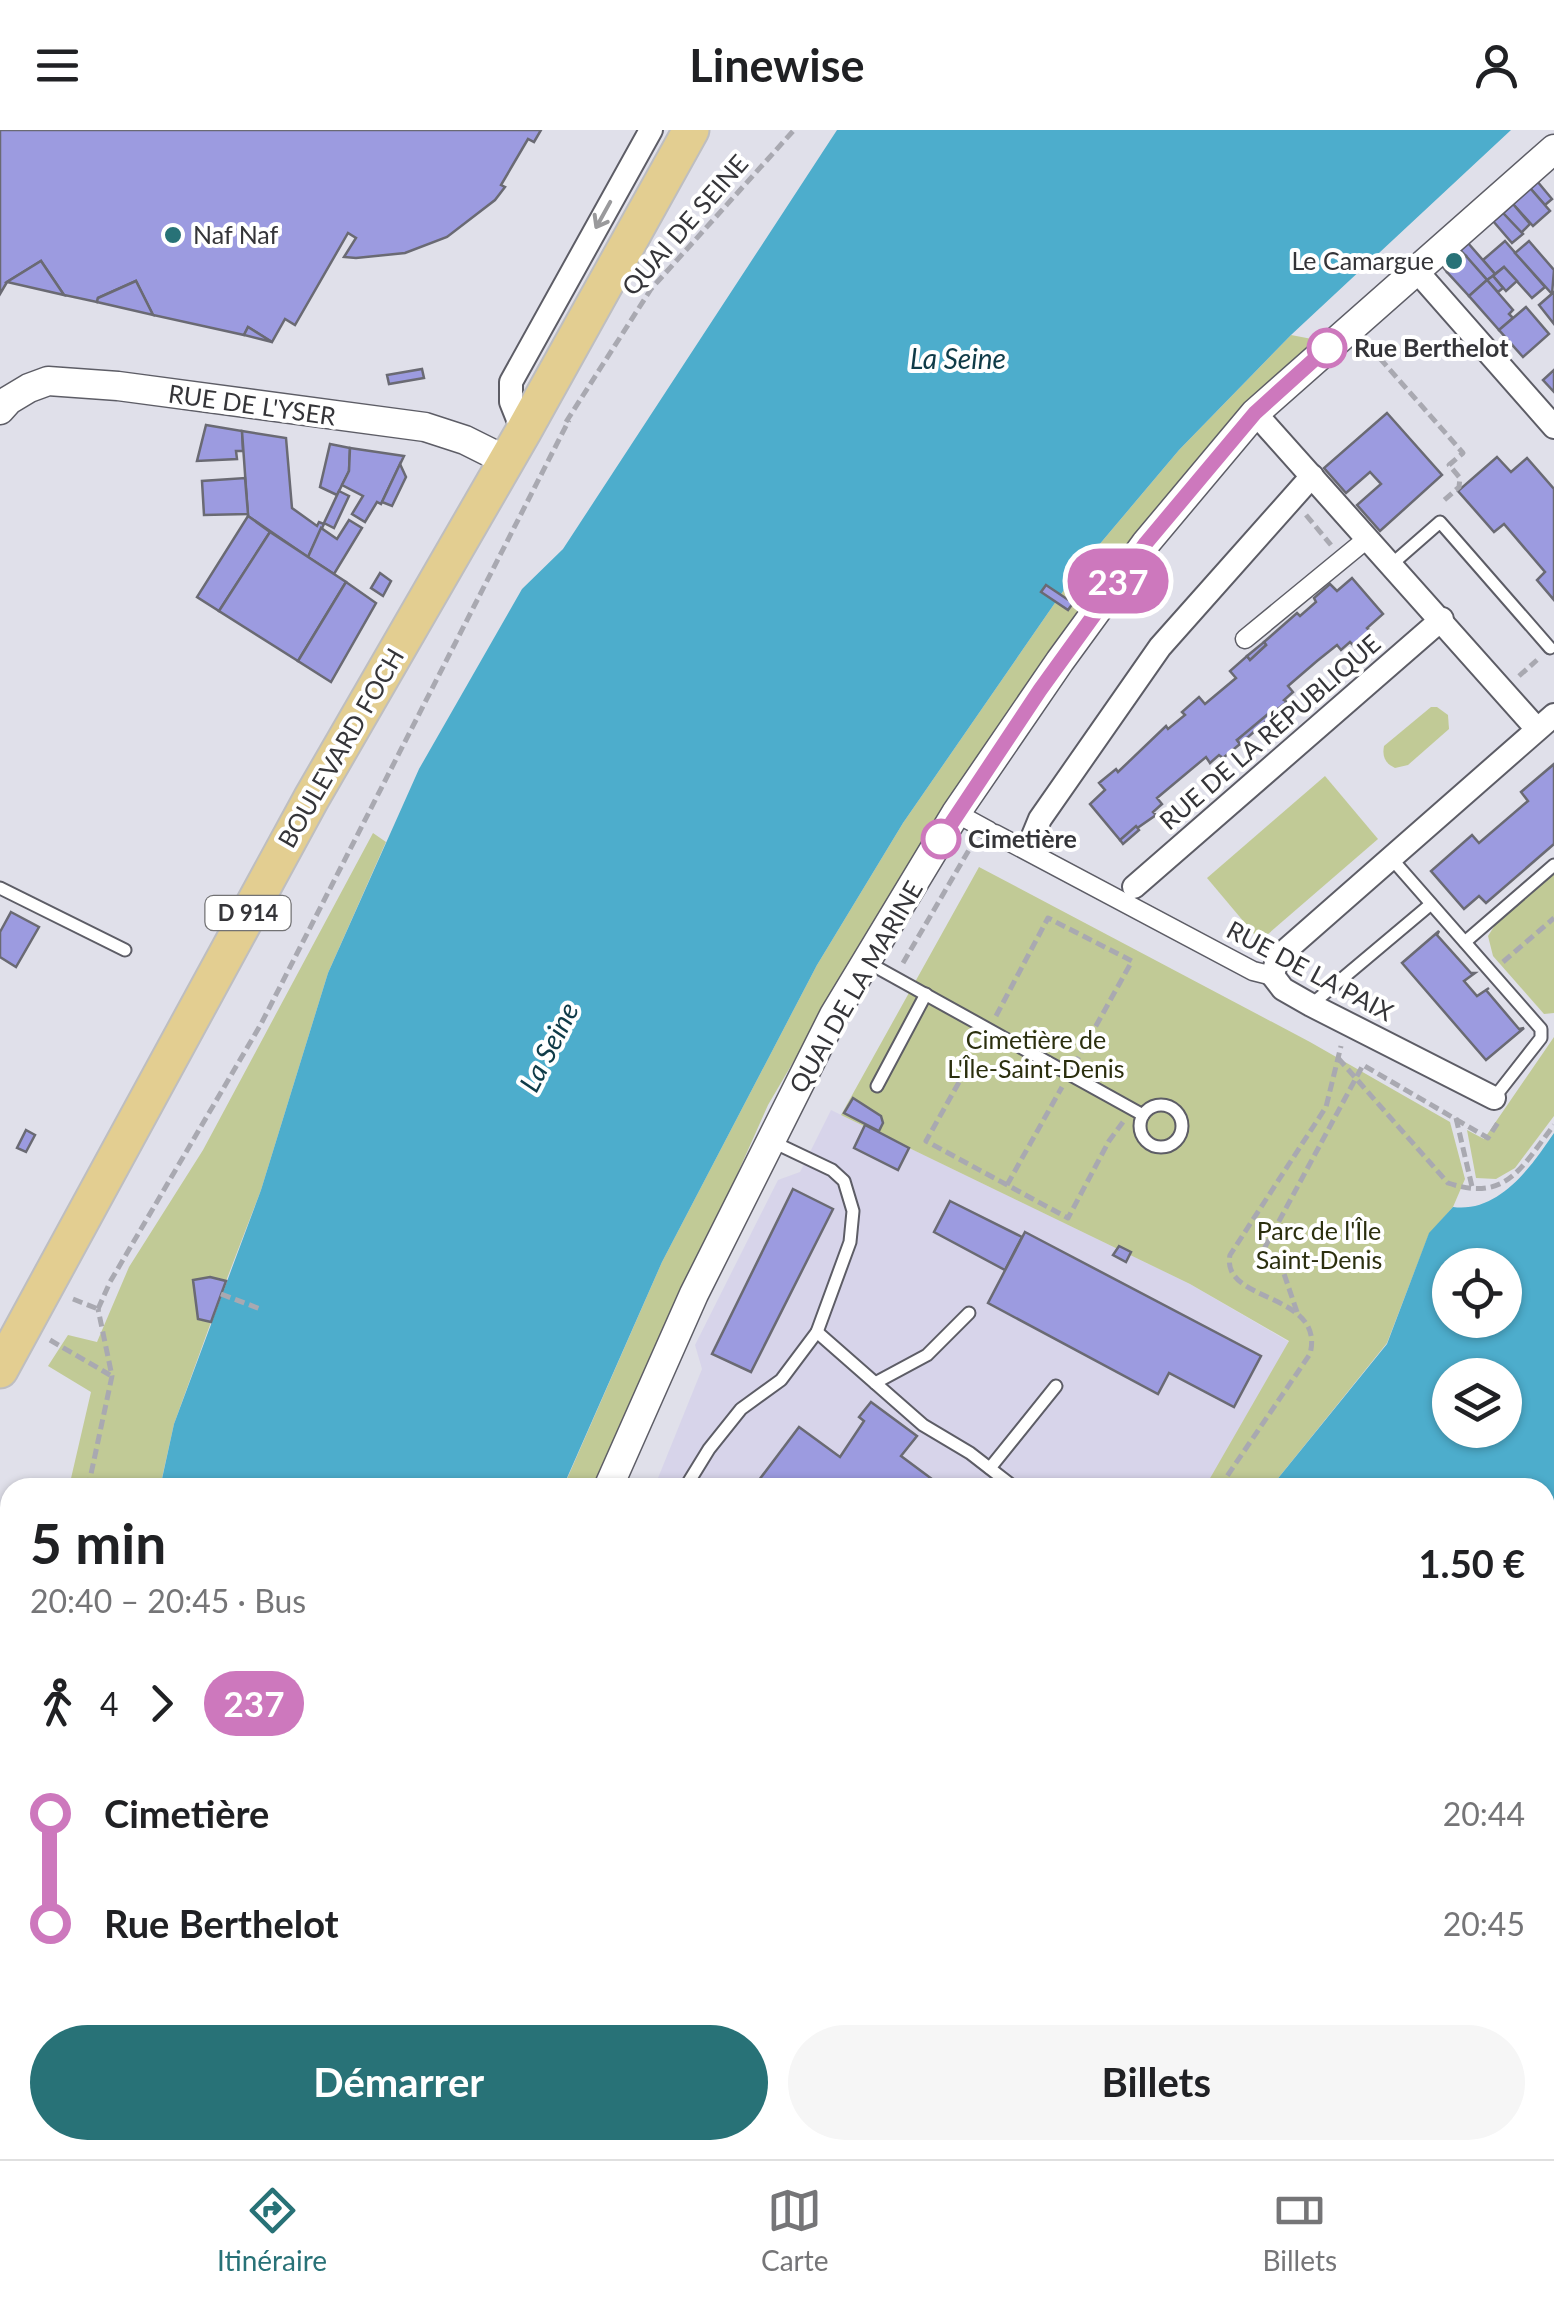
<!DOCTYPE html>
<html lang="fr">
<head>
<meta charset="utf-8">
<style>
  body { margin:0; font-family:Lato,sans-serif; background:#f6f6f6; color:#202124; height:100vh; display:flex; flex-direction:column; font-size:38px; white-space:nowrap }
  * { box-sizing:border-box; margin:0 }
  p { font-size:32px; color:#757577 }
  .icon { flex:none; width:55px; height:55px; fill:none; stroke:currentColor; stroke-width:2; stroke-linecap:round; stroke-linejoin:round }
  .map { position:relative; flex:1; overflow:hidden }
  .details { position:absolute; left:0px; top:1348px; width:1555px; height:682px; display:flex; flex-direction:column; background:#fff; border-radius:30px 30px 0 0; box-shadow:0 2px 8px #0004 }
  .details>* { flex:none }
  .badge { padding:0 20px; border-radius:32px; font-size:35px; line-height:65px }
  .fabs { position:absolute; left:1432px; top:1118px; display:grid; gap:20px }
  .fabs a { display:grid; place-items:center; width:90px; height:90px; border-radius:50%; background:#fff; box-shadow:0 2px 8px #0004; font-size:50px }
  .map>.badge { position:absolute; translate:-50% -50%; box-shadow:0 0 0 5px #fff }
  .legs { display:flex; align-items:center; gap:15px; height:110px; padding:0 30px; font-size:32px }
  .legs p { margin-inline-start:auto }
  .overview { display:flex; align-items:center; justify-content:space-between; height:170px; padding:0 30px }
  h1 { font-size:55px; font-weight:700; line-height:75px }
  .action { display:flex; gap:20px; margin-top:auto; padding:20px 30px }
  .action a { flex:1; height:115px; border-radius:60px; background:#287277; color:#fff; font-size:40px; font-weight:700; line-height:115px; text-align:center }
  .action a+a { background:#f6f6f6; color:#202124 }
  ul { padding:0 30px; list-style:none }
  li { display:flex; align-items:center; gap:35px; height:110px; font-size:38px }
  li i { display:grid; place-items:center; width:15px; height:100%; margin:0 12px; background:currentColor }
  li i::after { content:''; width:25px; height:25px; margin:-12px; border:8px solid; border-radius:50%; background:#fff }
  li p { margin-inline-start:auto }
  li:first-child i { background:linear-gradient(#0000 50%,currentColor 0) }
  li:last-child i { background:linear-gradient(currentColor 50%,#0000 0) }
  header { display:flex; justify-content:space-between; align-items:center; height:130px; padding:0 30px; background:#fff; font-size:45px; font-weight:700 }
  .menu { display:flex; justify-content:space-around; align-items:center; height:140px; border-top:2px solid #e0e0e0; background:#fff; font-size:28px; color:#757577 }
  .menu a { display:grid; justify-items:center; gap:5px }
  .menu .active { color:#287277 }
  .map>svg:first-child { display:block }
  .industrial { fill:#d7d4ea }
  .green { fill:#c1ca96 }
  .water { fill:#4dadcc; fill-rule:evenodd }
  .building { fill:#9c9be0; stroke:#6a6a73; stroke-width:2.5 }
  .lines { fill:none; stroke-linecap:round; stroke-linejoin:round }
  .service-casing { stroke:#5d5d66; stroke-width:15 }
  .pedestrian-casing { stroke:#5d5d66; stroke-width:21 }
  .minor-casing { stroke:#5d5d66; stroke-width:26 }
  .tertiary-casing { stroke:#5d5d66; stroke-width:31 }
  .primary-casing { stroke:#bebec0; stroke-width:39 }
  .path { stroke:#a9a9b1; stroke-width:5; stroke-dasharray:10 5; stroke-linecap:butt }
  .service { stroke:#fff; stroke-width:11 }
  .pedestrian { stroke:#fff; stroke-width:18 }
  .minor { stroke:#fff; stroke-width:22 }
  .tertiary { stroke:#fff; stroke-width:28 }
  .primary { stroke:#e3ce91; stroke-width:35 }
  .oneway { stroke:#9a9a9c }
  .line-1-casing { stroke:#fff; stroke-width:22 }
  .line-1 { stroke:#cd78bd; stroke-width:15 }
  .poi-dot { fill:#287277; stroke:#fff; stroke-width:4 }
  .stop-1-dot { fill:#fff; stroke:#cd78bd; stroke-width:5 }
  .labels { text-anchor:middle; stroke-width:8; stroke-linejoin:round; paint-order:stroke }
  .shield { fill:#fff; stroke:#727274; stroke-width:2.5 }
  .shield-label { font-size:22px; font-weight:bold; fill:#353539 }
  .street-label { font-size:25px; fill:#353539; stroke:#fff }
  .poi-label { font-size:25px; fill:#353539; stroke:#fff; text-anchor:start }
  .stop-label { font-size:25px; font-weight:bold; fill:#353539; stroke:#fff; text-anchor:start }
  .park-label { font-size:25px; fill:#2b2f0e; stroke:#fff }
  .water-label { font-size:28px; font-style:italic; fill:#0f3b48; stroke:#fff }
</style>
</head>
<body>
<header><svg class="icon" aria-label="menu" viewBox="0 0 24 24"><path d="M4 6h16M4 12h16M4 18h16"/></svg>Linewise<svg class="icon" aria-label="person" viewBox="0 0 24 24"><circle cx="12" cy="8" r="4"/><path d="M4 21q1-7 8-7t8 7"/></svg></header>
<div class="map">
<svg width="1554" height="2029" viewBox="0 0 1554 2029">
  <rect width="100%" height="100%" fill="#e0e0ea"/>
  <!-- industrial -->
  <polygon class="industrial" points="831,980 1190,1154 1289,1212 1210,1357 654,1358 702,1239 695,1215 778,1050 800,1042"/>
  <!-- green -->
  <g class="green">
    <polygon points="1291,205 1312,209 1315,220 1244,290 857,823 768,975 598,1357 563,1358 662,1132 817,835 903,693 1077,441 1179,320"/>
    <path d="M 1431,577 L 1437,577 L 1448,585 L 1449,599 L 1408,635 L 1395,638 C 1385,633 1382,627 1384,616 Z"/>
    <polygon points="1325,646 1378,709 1260,811 1207,748"/>
    <polygon points="373,703 386,712 328,843 261,1060 226,1151 210,1147 193,1150 198,1189 211,1192 174,1294 160,1357 69,1357 91,1262 48,1236 68,1205 97,1212 129,1137 203,1020"/>
    <polygon points="979,737 1310,912 1450,992 1465,1049 1453,1077 1429,1104 1387,1213 1271,1357 1205,1357 1289,1211 1190,1154 841,985"/>
    <polygon points="1554,744 1554,883 1544,884 1493,826 1488,806 1495,795"/>
    <polygon points="1554,907 1554,986 1515,1038 1496,1049 1476,1048 1467,1000 1484,1009"/>
    <polygon points="10,1629 10,2020 34,2020 31,2029 0,2029 0,1682"/>
    <polygon points="490,2020 937,2020 937,2029 488,2029"/>
  </g>
  <!-- water -->
  <g class="water">
    <polygon points="837,0 1511,0 1291,205 1179,320 1077,441 903,693 817,835 662,1132 563,1357 160,1358 174,1294 261,1060 328,843 419,639 522,459 563,419"/>
    <path d="M 1554,1003 L 1554,1389 L 1545,1401 L 1545,1358 L 1271,1357 L 1387,1214 L 1429,1103 L 1453,1077 C 1499,1083 1531,1037 1554,1003 ZM 1505,1135 L 1505,1190 L 1450,1190 L 1450,1135 ZM 1505,1245 L 1505,1300 L 1450,1300 L 1450,1245 Z"/>
    <polygon points="34,2020 395,2020 394,2029 31,2029"/>
    <polygon points="937,2020 1234,2020 1230,2029 937,2029"/>
  </g>
  <!-- building -->
  <g class="building">
    <polygon points="0,0 541,0 534,12 528,9 501,55 505,57 495,70 447,107 405,123 356,128 344,127 356,108 348,103 295,195 285,189 272,212 248,197 244,205 153,185 136,151 98,168 97,172 64,165 41,131 7,152 0,164"/>
    <polygon points="1537,51 1552,69 1545,75 1530,58"/>
    <polygon points="1530,58 1550,81 1533,96 1513,74"/>
    <polygon points="1513,74 1530,94 1521,103 1503,83"/>
    <polygon points="1503,83 1523,104 1512,113 1493,91"/>
    <polygon points="1505,111 1545,157 1532,168 1504,137 1495,144 1483,130"/>
    <polygon points="1529,111 1554,140 1552,164 1515,123"/>
    <polygon points="1468,113 1495,144 1493,146 1487,150 1460,120"/>
    <polygon points="1460,120 1466,126 1447,142 1442,136"/>
    <polygon points="1466,126 1487,150 1469,166 1447,142"/>
    <polygon points="41,131 64,165 7,152"/>
    <polygon points="1504,137 1517,151 1506,161 1493,146"/>
    <polygon points="1493,146 1503,158 1498,162 1487,150"/>
    <polygon points="1487,150 1513,180 1509,184 1513,188 1499,200 1469,166"/>
    <polygon points="136,151 153,185 97,172 98,168"/>
    <polygon points="1554,162 1554,194 1539,175"/>
    <polygon points="1526,177 1549,204 1523,227 1499,200"/>
    <polygon points="248,197 272,212 244,205"/>
    <polygon points="422,239 424,248 389,254 387,245"/>
    <polygon points="1554,240 1554,262 1543,250"/>
    <polygon points="1387,283 1442,345 1380,401 1357,375 1381,354 1370,342 1346,363 1324,338"/>
    <polygon points="206,295 242,301 243,321 236,321 237,329 197,331"/>
    <polygon points="242,301 286,308 292,378 317,396 319,392 324,394 308,427 248,386"/>
    <polygon points="330,314 350,318 349,341 337,365 320,357"/>
    <polygon points="350,318 404,326 381,374 377,372 365,392 352,384 363,366 342,355 349,341"/>
    <polygon points="1497,327 1511,342 1527,328 1554,359 1554,470 1537,450 1545,442 1504,394 1494,402 1458,361"/>
    <polygon points="400,334 406,347 392,376 382,372"/>
    <polygon points="245,348 248,384 204,385 202,351"/>
    <polygon points="339,361 349,366 334,398 324,393"/>
    <polygon points="248,386 270,402 219,481 197,467"/>
    <polygon points="349,390 362,398 334,444 308,427 321,398 337,409"/>
    <polygon points="270,402 346,452 298,531 219,481"/>
    <polygon points="380,443 391,451 383,466 371,458"/>
    <polygon points="1352,448 1383,484 1367,498 1370,501 1353,515 1350,512 1341,520 1337,515 1317,531 1288,556 1293,562 1284,570 1287,572 1237,610 1240,614 1223,628 1219,625 1210,633 1206,627 1157,668 1162,674 1153,682 1156,685 1120,710 1090,674 1105,660 1099,653 1116,639 1118,642 1166,596 1168,599 1185,585 1182,582 1199,567 1205,574 1236,548 1230,541 1247,526 1250,530 1266,515 1264,512 1297,483 1300,486 1316,472 1314,468 1330,454 1337,461"/>
    <polygon points="346,452 376,473 331,552 298,531"/>
    <polygon points="1046,455 1073,473 1068,480 1041,462"/>
    <polygon points="1264,512 1266,515 1250,530 1247,526"/>
    <polygon points="1268,584 1271,587 1240,614 1237,610"/>
    <polygon points="1554,634 1554,714 1486,773 1479,766 1464,779 1431,741 1472,705 1479,713 1528,671 1521,662"/>
    <polygon points="1136,696 1139,700 1123,714 1120,710"/>
    <polygon points="11,782 39,797 16,837 0,827 0,802"/>
    <polygon points="1439,801 1437,805 1471,843 1475,843 1464,851 1477,866 1489,858 1486,860 1519,899 1524,898 1486,930 1402,833"/>
    <polygon points="853,968 881,986 883,993 879,1001 844,983"/>
    <polygon points="865,995 909,1018 898,1040 854,1018"/>
    <polygon points="26,1000 35,1005 26,1022 17,1018"/>
    <polygon points="793,1059 833,1079 751,1242 712,1224"/>
    <polygon points="950,1071 1022,1107 1005,1140 934,1102"/>
    <polygon points="1025,1102 1261,1226 1234,1277 1169,1243 1158,1264 988,1173"/>
    <polygon points="1119,1116 1131,1122 1126,1132 1113,1125"/>
    <polygon points="210,1147 226,1151 211,1192 198,1189 193,1150"/>
    <polygon points="871,1272 917,1306 901,1326 944,1358 753,1358 799,1297 840,1327 864,1291 859,1287"/>
    <polygon points="1545,1716 1554,1720 1545,1743"/>
    <polygon points="1394,2020 1412,2020 1408,2029 1390,2029"/>
  </g>
  <g class="lines">
    <defs>
      <g id="service">
        <polyline points="1392,434 1440,392 1550,518"/>
        <polyline points="1391,728 1541,899 1541,908 1494,968"/>
        <polyline points="0,758 125,820"/>
        <polyline points="1465,812 1554,735"/>
        <polyline points="867,832 1143,985"/>
        <polyline points="1312,874 1431,774"/>
        <polyline points="877,956 926,864"/>
        <circle cx="1161" cy="996" r="21"/>
        <polyline points="817,1202 923,1295 970,1323 1015,1358"/>
        <polyline points="875,1253 927,1225 969,1183"/>
        <polyline points="990,1338 1056,1256"/>
        <polyline points="685,1358 709,1319 741,1279 781,1250 817,1202 850,1112 853,1081 844,1051 832,1040 771,1011"/>
        <polyline points="1545,1979 1554,2008"/>
      </g>
      <g id="pedestrian">
        <polyline points="1245,509 1368,408"/>
        <polyline points="956,683 989,701"/>
        <polyline points="995,704 1253,841 1273,846"/>
      </g>
      <g id="minor">
        <polyline points="1415,139 1554,297"/>
        <polyline points="1255,283 1537,599"/>
        <polyline points="523,302 511,272 511,252 651,0"/>
        <polyline points="1033,706 1040,689 1160,517 1312,346"/>
        <polyline points="1134,757 1442,489"/>
        <polyline points="1494,968 1311,875 1283,859 1273,846 1276,833 1285,821 1554,585"/>
        <polyline points="1545,1758 1554,1742"/>
        <polyline points="1426,2029 1430,2020"/>
      </g>
      <g id="tertiary">
        <polyline points="0,280 9,270 29,258 48,251 118,256 425,297 465,310 507,331"/>
        <polyline points="608,1358 694,1164 834,885 956,683 1060,531 1146,413 1255,283 1554,19"/>
        <polyline points="437,2029 438,2020"/>
      </g>
      <polyline id="primary" points="0,1240 311,669 523,302 691,0"/>
    </defs>
    <!-- service casing -->
    <use href="#service" class="service-casing"/>
    <!-- pedestrian casing -->
    <use href="#pedestrian" class="pedestrian-casing"/>
    <!-- minor casing -->
    <use href="#minor" class="minor-casing"/>
    <!-- tertiary casing -->
    <use href="#tertiary" class="tertiary-casing"/>
    <!-- primary casing -->
    <use href="#primary" class="primary-casing"/>
    <!-- path -->
    <g class="path">
      <polyline points="1370,217 1463,323 1449,335 1460,348 1459,357 1441,373"/>
      <polyline points="566,292 651,159 794,0"/>
      <polyline points="1306,385 1331,415"/>
      <polyline points="1519,546 1537,530"/>
      <polyline points="1503,832 1554,788"/>
      <polyline points="903,833 973,713"/>
      <polyline points="996,886 1048,788 1132,831 1077,930"/>
      <polyline points="981,913 926,1011 1068,1088 1109,1011 1123,992"/>
      <path d="M 1338,928 L 1448,1053 C 1507,1073 1522,1036 1554,995"/>
      <polyline points="1456,988 1473,1061"/>
      <polyline points="1007,1055 1062,957"/>
      <polyline points="221,1164 263,1180"/>
      <polyline points="73,1169 98,1179"/>
      <polyline points="98,1179 110,1152 261,894 569,290"/>
      <polyline points="1297,1182 1281,1135 1268,1127 1264,1119 1363,935 1488,1008 1499,991"/>
      <polyline points="50,1210 110,1245"/>
      <polyline points="88,1358 112,1246 98,1179"/>
      <path d="M 1219,1358 L 1310,1224 C 1326,1162 1220,1173 1230,1125 L 1326,977 L 1341,916"/>
      <polyline points="0,1832 10,1751"/>
      <polyline points="917,2020 920,2029"/>
      <polyline points="885,2029 889,2020"/>
    </g>
    <!-- service -->
    <use href="#service" class="service"/>
    <!-- pedestrian -->
    <use href="#pedestrian" class="pedestrian"/>
    <!-- minor -->
    <use href="#minor" class="minor"/>
    <!-- tertiary -->
    <use href="#tertiary" class="tertiary"/>
    <!-- primary -->
    <use href="#primary" class="primary"/>
  </g>
  <!-- one-way arrows -->
  <defs><path id="oneway-shaft" d="M-6 0H5M1.5-3L5.5 0L1.5 3" fill="none" stroke-width="1.6" stroke-linecap="round" stroke-linejoin="round" transform="scale(2.5)"/></defs>
  <use class="oneway" href="#oneway-shaft" transform="translate(603 85) rotate(119)"/>
  <g class="lines">
    <defs>
      <polyline id="line-1" points="941,709 1040,560 1146,413 1255,283 1327,218"/>
    </defs>
    <!-- line-1 casing -->
    <use href="#line-1" class="line-1-casing"/>
    <!-- line-1 -->
    <use href="#line-1" class="line-1"/>
  </g>
  <!-- markers -->
  <g class="poi-dot">
    <circle cx="173" cy="105" r="10"/>
    <circle cx="1454" cy="131" r="10"/>
  </g>
  <g class="stop-1-dot">
    <circle cx="1327" cy="218" r="18"/>
    <circle cx="941" cy="709" r="18"/>
  </g>
  <g class="labels">
    <!-- shield labels -->
    <rect class="shield" x="205.5" y="766" width="85" height="34" rx="8"/>
    <g class="shield-label">
      <text x="248" y="791">D 914</text>
    </g>
    <!-- street labels -->
    <g class="street-label">
      <text transform="translate(685 95) rotate(-49)" y="9">QUAI DE SEINE</text>
      <text transform="translate(252 275) rotate(8)" y="9">RUE DE L'YSER</text>
      <text transform="translate(1270 602) rotate(-41)" y="9">RUE DE LA RÉPUBLIQUE</text>
      <text transform="translate(341 618) rotate(-60)" y="9">BOULEVARD FOCH</text>
      <text transform="translate(1310 841) rotate(28)" y="9">RUE DE LA PAIX</text>
      <text transform="translate(856 857) rotate(-60)" y="9">QUAI DE LA MARINE</text>
    </g>
    <!-- poi labels -->
    <g class="poi-label">
      <text x="193" y="114">Naf Naf</text>
      <text x="1434" y="140" text-anchor="end">Le Camargue</text>
    </g>
    <!-- stop labels -->
    <g class="stop-label">
      <text x="1354" y="227">Rue Berthelot</text>
      <text x="968" y="718">Cimetière</text>
    </g>
    <!-- park labels -->
    <g class="park-label">
      <text x="1036" y="919">Cimetière de<tspan x="1036" dy="29">L'Île-Saint-Denis</tspan></text>
      <text x="1319" y="1110">Parc de l'Île<tspan x="1319" dy="29">Saint-Denis</tspan></text>
    </g>
    <!-- water labels -->
    <g class="water-label">
      <text x="958" y="239">La Seine</text>
      <text transform="translate(549 917) rotate(-63)" y="10">La Seine</text>
    </g>
  </g>
</svg>
<div class="fabs">
<a><svg class="icon" aria-label="locate" viewBox="0 0 24 24"><circle cx="12" cy="12" r="6"/><path d="M12 2v4M12 18v4M2 12h4M18 12h4"/></svg></a>
<a><svg class="icon" aria-label="layers" viewBox="0 0 24 24"><path d="M12 4l9 5-9 5-9-5zM3 14l9 5 9-5"/></svg></a>
</div>
<b class="badge" style="left:1118px;top:451px;background:#cd78bd;color:#fff">237</b>
<section class="details">
<div class="overview"><div><h1>5 min</h1><p>20:40 – 20:45 · Bus</p></div><b>1.50 €</b></div>
<div class="legs"><svg class="icon" aria-label="walk" viewBox="0 0 24 24"><circle cx="13" cy="4" r="2"/><path d="M13 8l-2 6 4 7M11 14l-3 7M7 12l3-4h3l4 4"/></svg>4<svg class="icon" aria-label="forward" viewBox="0 0 24 24"><path d="M9 5l7 7-7 7"/></svg><b class="badge" style="background:#cd78bd;color:#fff">237</b></div>
<ul>
<li><i style="color:#cd78bd"></i><b>Cimetière</b><p>20:44</p></li>
<li><i style="color:#cd78bd"></i><b>Rue Berthelot</b><p>20:45</p></li>
</ul>
<div class="action"><a>Démarrer</a><a>Billets</a></div>
</section>
</div>
<nav class="menu">
<a class="active"><svg class="icon" aria-label="directions" viewBox="0 0 24 24"><path d="M12 3l9 9-9 9-9-9zM9 14v-3h6M13 9l2 2-2 2"/></svg>Itinéraire</a>
<a><svg class="icon" aria-label="map" viewBox="0 0 24 24"><path d="M3 6l6-2 6 2 6-2v14l-6 2-6-2-6 2zM9 4v14M15 6v14"/></svg>Carte</a>
<a><svg class="icon" aria-label="tickets" viewBox="0 0 24 24"><path d="M3 7h18v10H3zM15 7v10"/></svg>Billets</a>
</nav>
</body>
</html>
